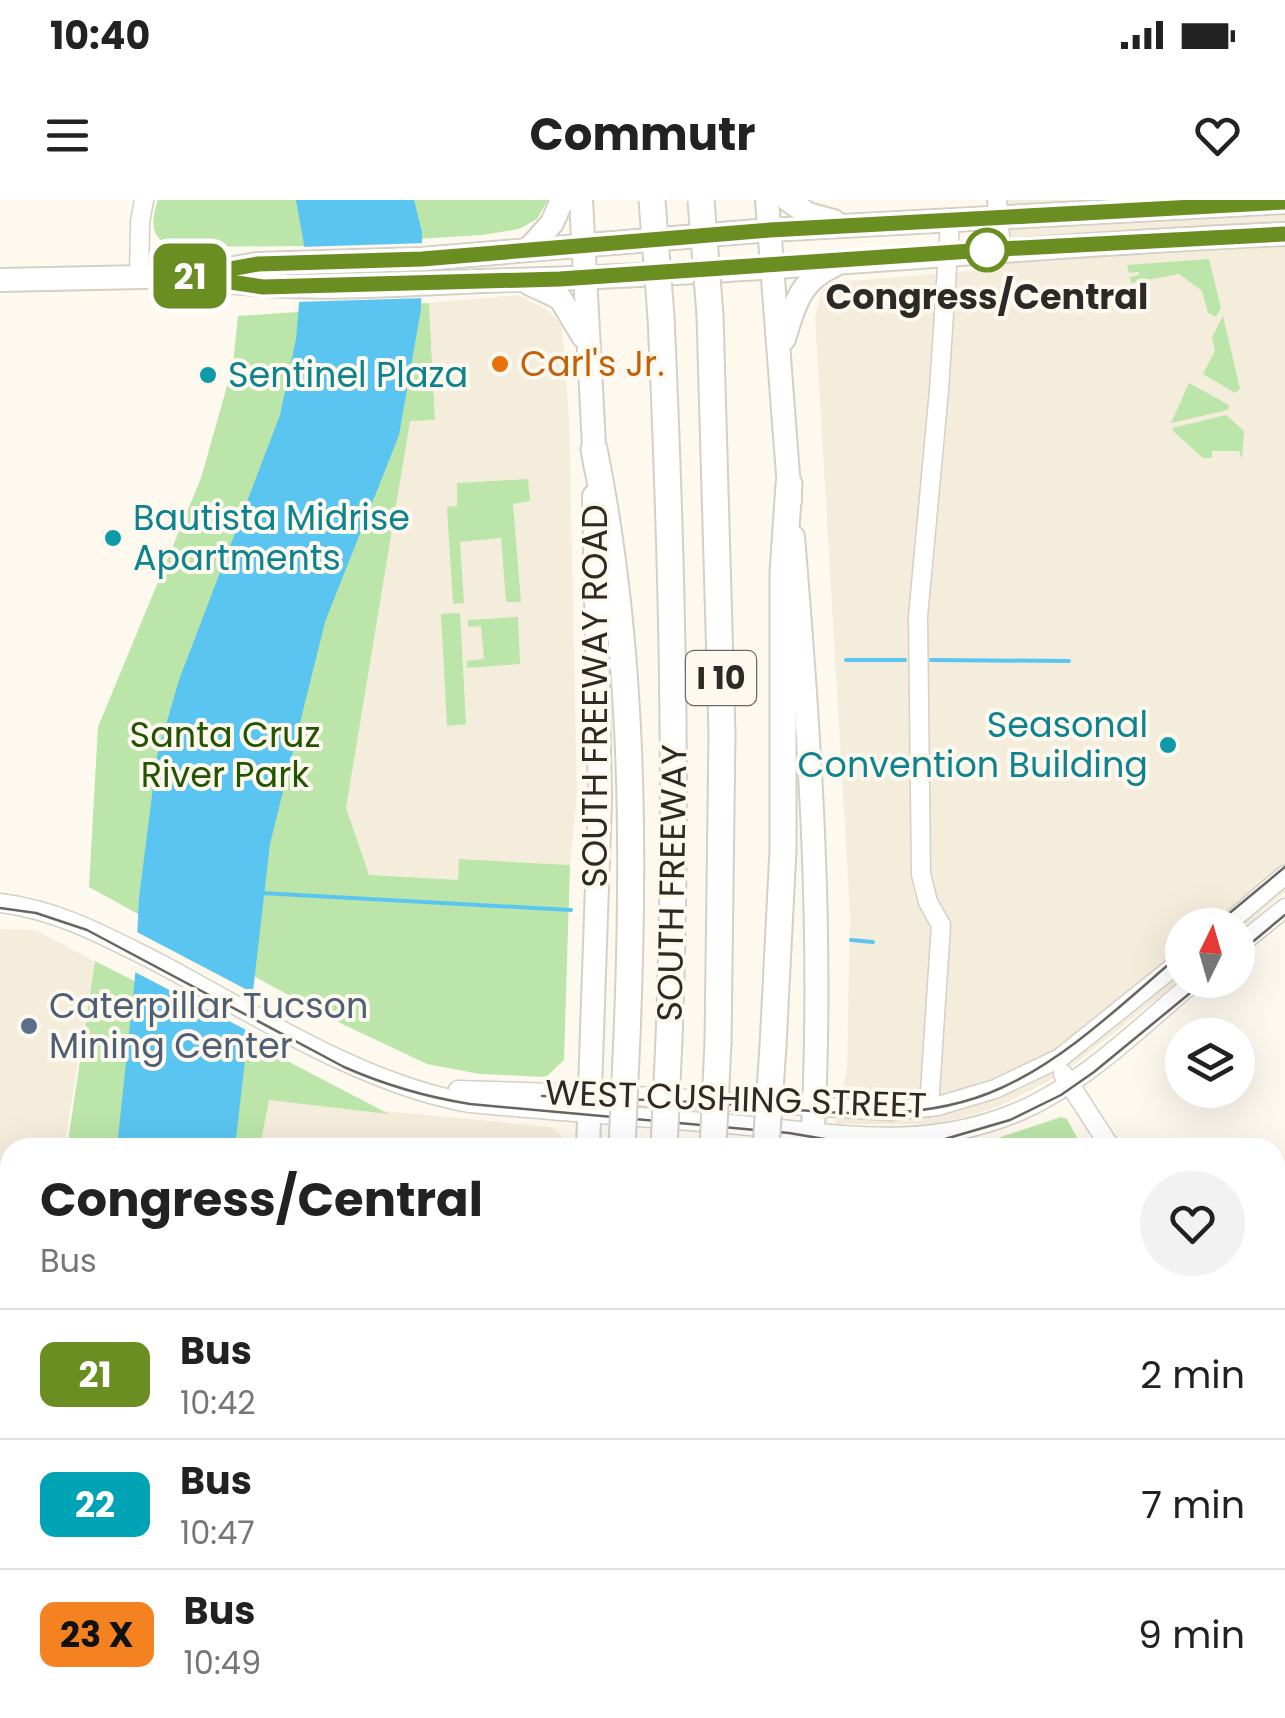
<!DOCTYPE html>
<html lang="en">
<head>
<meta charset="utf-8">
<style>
  body { margin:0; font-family:Poppins,sans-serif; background:#f2f2f2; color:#222; height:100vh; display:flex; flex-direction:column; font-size:38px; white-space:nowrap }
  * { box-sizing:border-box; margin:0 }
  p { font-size:32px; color:#767676 }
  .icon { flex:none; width:55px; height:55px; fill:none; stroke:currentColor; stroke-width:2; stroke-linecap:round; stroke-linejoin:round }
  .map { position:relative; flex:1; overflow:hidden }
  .side { position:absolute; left:0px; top:938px; width:1285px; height:582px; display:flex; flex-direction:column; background:#fff; border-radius:30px 30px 0 0; box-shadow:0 10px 40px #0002 }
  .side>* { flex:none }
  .badge { padding:0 20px; border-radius:15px; font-size:35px; line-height:65px }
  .needle { width:65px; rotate:5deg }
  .controls { position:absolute; left:1165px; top:708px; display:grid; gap:20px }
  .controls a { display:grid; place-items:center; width:90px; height:90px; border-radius:50%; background:#fff; box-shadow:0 10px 40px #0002; font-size:50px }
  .map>.badge { position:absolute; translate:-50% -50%; box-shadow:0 0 0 5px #fff }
  .round { display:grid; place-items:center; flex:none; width:105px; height:105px; border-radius:52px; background:#f2f2f2 }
  .head { display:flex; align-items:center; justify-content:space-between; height:170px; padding:0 40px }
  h1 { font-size:48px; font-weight:700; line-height:75px }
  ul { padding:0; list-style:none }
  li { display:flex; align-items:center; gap:30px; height:130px; padding:0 40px; border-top:2px solid #e0e0e0 }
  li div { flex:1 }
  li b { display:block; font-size:38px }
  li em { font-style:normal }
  li .badge { min-width:110px; font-weight:700; text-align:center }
  .status { display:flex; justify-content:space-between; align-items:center; height:70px; padding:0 50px; background:#fff; direction:ltr }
  .status svg { height:28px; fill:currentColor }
  header { display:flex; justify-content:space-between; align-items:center; height:130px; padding:0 40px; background:#fff; font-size:45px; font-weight:700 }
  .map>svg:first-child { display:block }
  .built { fill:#f5eddc }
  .green { fill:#bbe5a9 }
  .water { fill:#5ac5f0 }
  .pier { fill:#fef9ef }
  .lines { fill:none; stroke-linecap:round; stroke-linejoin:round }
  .stream { stroke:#5ac5f0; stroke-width:4 }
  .minor-casing { stroke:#d4d0c6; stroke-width:21 }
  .major-casing { stroke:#d4d0c6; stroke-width:26 }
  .highway-casing { stroke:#d4d0c6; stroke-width:29 }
  .minor { stroke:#fff; stroke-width:18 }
  .major { stroke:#fff; stroke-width:22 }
  .highway { stroke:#fff; stroke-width:25 }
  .tram { stroke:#696661; stroke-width:2.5 }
  .highway-bridge-casing { stroke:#d4d0c6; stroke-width:29; stroke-linecap:butt }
  .highway-bridge { stroke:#fff; stroke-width:25 }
  .line-casing { stroke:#fff; stroke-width:22 }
  .line { stroke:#6b8e23; stroke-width:15 }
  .stop-dot { fill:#fff; stroke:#6b8e23; stroke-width:5 }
  .food-dot { fill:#e8710a; stroke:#fef9ef; stroke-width:4 }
  .culture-dot { fill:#0f9aa8; stroke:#fef9ef; stroke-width:4 }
  .service-dot { fill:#5c6f8a; stroke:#fef9ef; stroke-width:4 }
  .labels { text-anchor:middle; stroke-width:8; stroke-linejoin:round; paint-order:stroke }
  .shield { fill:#fef9ef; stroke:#6b6862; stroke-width:2.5 }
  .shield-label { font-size:32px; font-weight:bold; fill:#2c2a26 }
  .stop-label { font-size:35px; font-weight:bold; fill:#2c2a26; stroke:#fef9ef }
  .food-label { font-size:35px; fill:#c56008; stroke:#fef9ef; text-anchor:start }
  .culture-label { font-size:35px; fill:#0d838f; stroke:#fef9ef; text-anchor:start }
  .street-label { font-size:35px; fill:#2c2a26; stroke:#fef9ef }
  .park-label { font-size:35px; fill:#245303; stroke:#fef9ef }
  .service-label { font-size:35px; fill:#4e5e75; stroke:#fef9ef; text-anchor:start }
</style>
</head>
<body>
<div class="status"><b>10:40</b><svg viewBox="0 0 49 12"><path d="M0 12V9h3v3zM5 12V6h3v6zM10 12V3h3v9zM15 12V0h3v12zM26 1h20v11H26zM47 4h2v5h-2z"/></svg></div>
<header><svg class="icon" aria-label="menu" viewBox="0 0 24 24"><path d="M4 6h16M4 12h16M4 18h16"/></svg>Commutr<svg class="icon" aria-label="heart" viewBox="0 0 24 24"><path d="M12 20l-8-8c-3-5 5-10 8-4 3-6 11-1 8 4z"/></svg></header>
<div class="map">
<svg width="1285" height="1518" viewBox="0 0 1285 1518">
  <rect width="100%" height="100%" fill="#fef9ef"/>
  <!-- built -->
  <g class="built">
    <polygon points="985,0 1285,0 1285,692 1238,733 1238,725 1182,725 1182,779 1062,874 1000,906 966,917 930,924 836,924 847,867 850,714 815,116 822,90 836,82 994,69"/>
    <polygon points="519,95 549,111 562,126 569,215 577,594 570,665 459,659 458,685 366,676 346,608 410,220 435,219 429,103"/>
    <polygon points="0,729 35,730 95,761 64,947 10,948 10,1172 0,1171"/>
    <polygon points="269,900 551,927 562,936 561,948 260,948"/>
    <polygon points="322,1510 530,1510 507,1518 322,1518"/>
  </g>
  <!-- green -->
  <g class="green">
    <path d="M 158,0 L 548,0 L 537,19 L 519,29 L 482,35 L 301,46 L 178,47 C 150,43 150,22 158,0 Z"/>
    <polygon points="1209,59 1221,108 1216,117 1208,113 1202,91 1179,74 1131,83 1130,77 1139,75 1139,72 1129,73 1127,65"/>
    <polygon points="429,103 435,220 410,221 346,608 369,675 458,680 459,659 570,665 564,860 546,877 480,874 427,864 338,822 180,736 239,836 389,914 269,900 260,947 67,948 95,761 142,785 149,720 89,687 98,527 201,278 233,165 238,116"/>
    <polygon points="1223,116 1240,189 1235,193 1203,174 1215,151 1212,137"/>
    <polygon points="1189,183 1229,205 1228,210 1171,223"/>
    <polygon points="1226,215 1244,231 1242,260 1239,251 1212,251 1212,258 1203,258 1173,231 1172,228"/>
    <polygon points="528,279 530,301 513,304 521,402 506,402 501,338 460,342 464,403 453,404 447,307 457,306 457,283"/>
    <polygon points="460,413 466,524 447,526 441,414"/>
    <polygon points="518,417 520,464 467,468 467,461 484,459 481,426 468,427 468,420"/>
    <polygon points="1061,917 1067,919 1082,947 971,947"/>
    <polygon points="0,1171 10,1172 10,1510 322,1510 322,1518 0,1518"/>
  </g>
  <!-- water -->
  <g class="water">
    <polygon points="296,0 414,0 422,32 421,109 399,235 325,422 270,644 235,947 117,948 135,777 139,698 157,556 179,480 280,215 296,139 304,45"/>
    <polygon points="10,1368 10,1510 76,1510 72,1518 0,1518 0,1392"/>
  </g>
  <!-- pier -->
  <g class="pier">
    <polygon points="427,43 426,98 295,102 299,47"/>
    <polygon points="133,730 257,795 252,833 131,770"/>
  </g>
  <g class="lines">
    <!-- stream -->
    <g class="stream">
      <polyline points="846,460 905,460"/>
      <polyline points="931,460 1069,461"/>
      <polyline points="261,693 571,710"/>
      <polyline points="851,740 873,742"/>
      <polyline points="252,1510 259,1518"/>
    </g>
    <defs>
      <g id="minor">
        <polyline points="997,0 1001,49"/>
        <polyline points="139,78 140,22 144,0"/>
        <path d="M 0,703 C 58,710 105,736 157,762 C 253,813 363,885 470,903 C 556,911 642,917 728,924 C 831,932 921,954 1020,911 C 1086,882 1141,826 1196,780"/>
        <polyline points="1226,725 1285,675"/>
        <polyline points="1238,746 1285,708"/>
        <polyline points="1063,874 1111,948"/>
        <polyline points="458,890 619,895 891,911 938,906 995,889 1060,858 1182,760"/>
        <polyline points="929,907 941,725 928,702 921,674 918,417 939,190 950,22"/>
        <polyline points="1275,1052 1285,1055"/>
        <polyline points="1275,1184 1285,1184"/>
        <polyline points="1275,1385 1285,1383"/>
        <polyline points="1229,1518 1231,1510"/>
      </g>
      <g id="major">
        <polyline points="581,0 595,264"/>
        <polyline points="767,0 790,301"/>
        <polyline points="788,0 808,14 834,21"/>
        <polyline points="528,50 552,23 562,0"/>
        <path d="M 208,79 C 308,94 410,83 511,80 C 770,73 1027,45 1285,34"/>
        <polyline points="0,80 190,76 257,64 422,59 769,30 1285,2"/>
        <polyline points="530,84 560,98 583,136"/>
        <path d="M 784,139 C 794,107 799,81 833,66"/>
        <path d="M 793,337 C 810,540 824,744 812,948"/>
        <polyline points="588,948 600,598 594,296"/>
        <polyline points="554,1518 555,1510"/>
        <polyline points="738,1518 738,1510"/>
      </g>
      <g id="highway">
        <polyline points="710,115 722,534 718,842"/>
        <path d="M 661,117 C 672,358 678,598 669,839"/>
        <path d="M 594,249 C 633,443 635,639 627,835"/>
        <polyline points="773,846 783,650 783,373 789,284"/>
        <polyline points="621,1518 622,1510"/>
        <polyline points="669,1518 670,1510"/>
        <polyline points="693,1518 694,1510"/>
      </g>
    </defs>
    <!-- minor casing -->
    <use href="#minor" class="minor-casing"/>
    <!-- major casing -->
    <use href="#major" class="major-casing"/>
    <!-- highway casing -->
    <use href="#highway" class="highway-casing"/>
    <!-- minor -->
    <use href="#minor" class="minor"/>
    <!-- major -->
    <use href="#major" class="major"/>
    <!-- highway -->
    <use href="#highway" class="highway"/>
    <!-- tram -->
    <g class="tram">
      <path d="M 0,708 L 36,713 L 87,730 L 344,867 C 385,885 426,897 470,904 L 789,933 L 854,944 L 897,945 L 945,939 L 1010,920 L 1061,895 L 1094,872 L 1206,780"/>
      <polyline points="1215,725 1285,667"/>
      <polyline points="1238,754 1285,715"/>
      <path d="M 542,896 C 603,898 663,900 724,904 C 816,910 914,928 1001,888 C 1068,858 1126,800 1182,753"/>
    </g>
    <defs>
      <g id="highway-bridge">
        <polyline points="652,0 661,117"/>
        <polyline points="701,0 710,115"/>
        <polyline points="622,948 627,835"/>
        <polyline points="664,948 669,839"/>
        <polyline points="713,948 718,842"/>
        <polyline points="766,948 773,846"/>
      </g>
    </defs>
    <!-- highway-bridge casing -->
    <use href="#highway-bridge" class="highway-bridge-casing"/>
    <!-- highway-bridge -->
    <use href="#highway-bridge" class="highway-bridge"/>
  </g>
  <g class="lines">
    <defs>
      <polyline id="line" points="1285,2 770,30 422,59 258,64 190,76 263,87 560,79 1001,49 1285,34"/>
    </defs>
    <!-- line casing -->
    <use href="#line" class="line-casing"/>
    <!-- line -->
    <use href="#line" class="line"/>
  </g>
  <!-- markers -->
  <circle class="stop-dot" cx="987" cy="50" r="20"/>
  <circle class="food-dot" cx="500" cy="164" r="10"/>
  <g class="culture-dot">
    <circle cx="208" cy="175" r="10"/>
    <circle cx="113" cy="338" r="10"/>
    <circle cx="1168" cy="545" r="10"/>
  </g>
  <circle class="service-dot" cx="29" cy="826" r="10"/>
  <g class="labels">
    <!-- shield labels -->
    <rect class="shield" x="686" y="451" width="70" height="54" rx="8"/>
    <g class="shield-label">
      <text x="721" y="489">I 10</text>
    </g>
    <!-- stop labels -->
    <g class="stop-label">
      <text x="987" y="109">Congress/Central</text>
    </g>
    <!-- food labels -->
    <g class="food-label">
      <text x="520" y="176">Carl's Jr.</text>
    </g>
    <!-- culture labels -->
    <g class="culture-label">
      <text x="228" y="187">Sentinel Plaza</text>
      <text x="133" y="330">Bautista Midrise<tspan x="133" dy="40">Apartments</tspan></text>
      <text x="1148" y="537" text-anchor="end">Seasonal<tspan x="1148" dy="40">Convention Building</tspan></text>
    </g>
    <!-- street labels -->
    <g class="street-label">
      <text transform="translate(595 496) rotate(-90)" y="12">SOUTH FREEWAY ROAD</text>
      <text transform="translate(672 683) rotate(-89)" y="12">SOUTH FREEWAY</text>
      <text transform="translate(736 899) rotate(2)" y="12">WEST CUSHING STREET</text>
    </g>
    <!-- park labels -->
    <g class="park-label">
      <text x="225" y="547">Santa Cruz<tspan x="225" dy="40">River Park</tspan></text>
    </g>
    <!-- service labels -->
    <g class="service-label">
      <text x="49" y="818">Caterpillar Tucson<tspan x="49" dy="40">Mining Center</tspan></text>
    </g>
  </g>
</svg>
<div class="controls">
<a><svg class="needle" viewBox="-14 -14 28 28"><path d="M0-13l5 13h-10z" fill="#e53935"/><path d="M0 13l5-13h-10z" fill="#767676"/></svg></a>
<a><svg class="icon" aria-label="layers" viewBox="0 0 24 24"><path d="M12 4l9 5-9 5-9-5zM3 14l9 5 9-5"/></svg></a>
</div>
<b class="badge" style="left:190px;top:76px;background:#6b8e23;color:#fff">21</b>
<section class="side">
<div class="head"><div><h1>Congress/Central</h1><p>Bus</p></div><a class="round"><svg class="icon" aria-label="heart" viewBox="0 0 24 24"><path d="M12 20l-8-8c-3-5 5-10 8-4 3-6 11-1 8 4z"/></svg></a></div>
<ul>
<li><span class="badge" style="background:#6b8e23;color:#fff">21</span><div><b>Bus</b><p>10:42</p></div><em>2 min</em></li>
<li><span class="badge" style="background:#00a3b4;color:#fff">22</span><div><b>Bus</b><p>10:47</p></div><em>7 min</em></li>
<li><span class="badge" style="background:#f58220;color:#111">23 X</span><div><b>Bus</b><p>10:49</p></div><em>9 min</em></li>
</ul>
</section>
</div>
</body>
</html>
